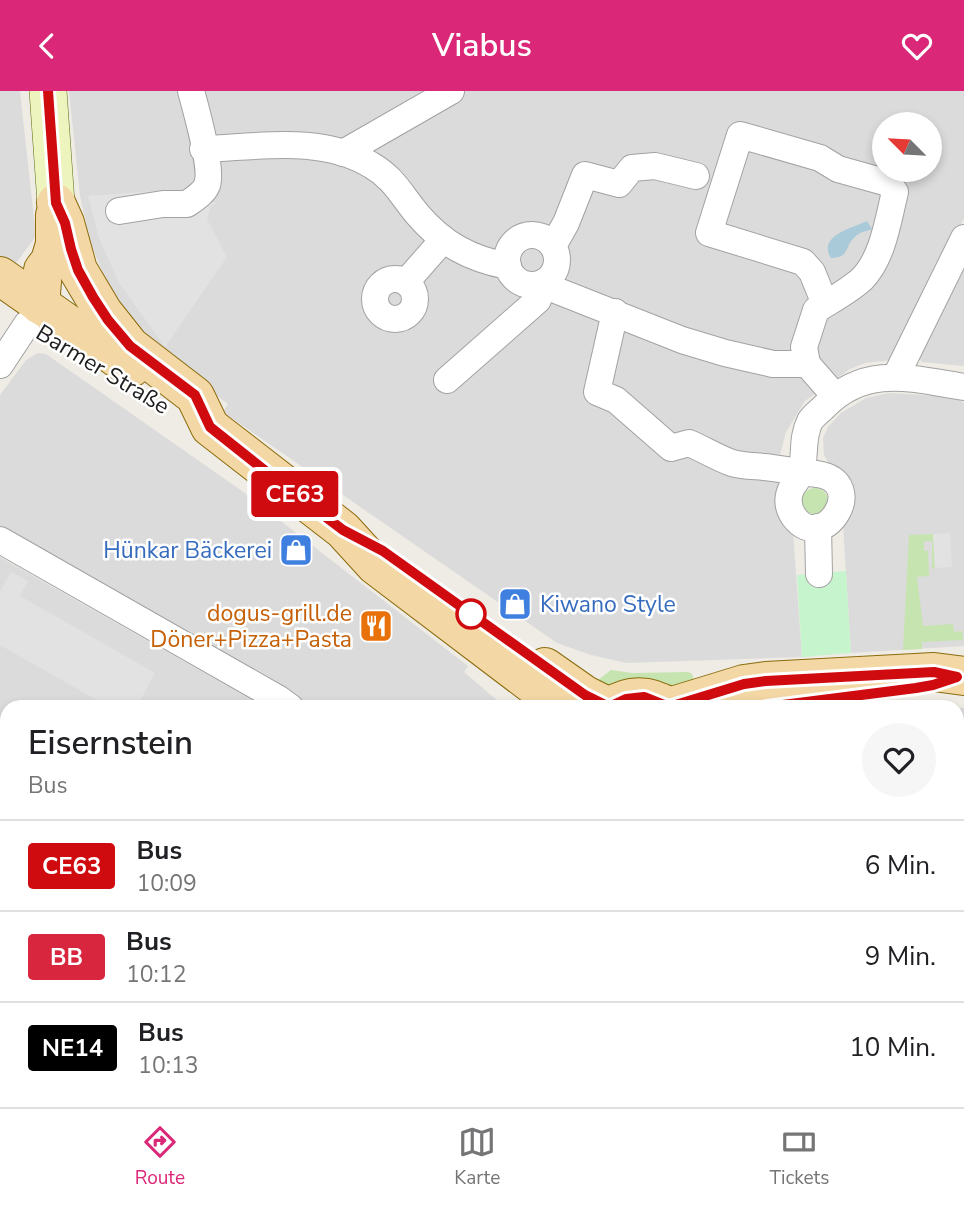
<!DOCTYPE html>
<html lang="de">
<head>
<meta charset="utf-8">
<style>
  body { margin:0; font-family:"Nunito Sans",sans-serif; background:#f6f6f6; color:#202124; height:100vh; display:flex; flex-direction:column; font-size:26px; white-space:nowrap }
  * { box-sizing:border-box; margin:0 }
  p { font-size:23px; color:#757577 }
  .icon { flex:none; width:38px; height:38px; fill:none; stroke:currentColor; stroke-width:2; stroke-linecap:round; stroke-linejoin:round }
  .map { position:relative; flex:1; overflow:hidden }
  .details { position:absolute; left:0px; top:609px; width:964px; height:408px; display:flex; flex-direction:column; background:#fff; border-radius:21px 21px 0 0; box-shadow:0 4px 10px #0003 }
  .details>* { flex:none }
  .badge { padding:0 14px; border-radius:5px; font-size:24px; line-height:46px }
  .needle { width:46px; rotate:294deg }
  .controls { position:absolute; left:872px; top:21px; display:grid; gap:14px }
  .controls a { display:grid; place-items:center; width:70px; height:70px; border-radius:50%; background:#fff; box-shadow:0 4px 10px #0003; font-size:35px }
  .map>.badge { position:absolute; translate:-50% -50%; box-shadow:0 0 0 4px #fff }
  .round { display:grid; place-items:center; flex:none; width:74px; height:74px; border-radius:37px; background:#f6f6f6 }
  .head { display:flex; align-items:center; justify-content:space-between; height:119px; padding:0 28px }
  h1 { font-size:33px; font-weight:600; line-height:52px }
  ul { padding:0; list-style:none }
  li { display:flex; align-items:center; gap:21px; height:91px; padding:0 28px; border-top:2px solid #e0e0e0 }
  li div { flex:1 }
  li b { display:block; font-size:26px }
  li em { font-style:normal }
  li .badge { min-width:77px; font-weight:700; text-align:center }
  header { display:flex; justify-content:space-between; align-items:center; height:91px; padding:0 28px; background:#db2777; color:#fff; font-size:32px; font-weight:600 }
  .dock { display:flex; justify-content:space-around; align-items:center; height:98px; border-top:2px solid #e0e0e0; background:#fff; font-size:19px; color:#757577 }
  .dock a { display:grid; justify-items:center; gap:4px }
  .dock .active { color:#db2777 }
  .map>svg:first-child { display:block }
  .residential { fill:#dcdbdb; fill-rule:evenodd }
  .grass { fill:#c5e4af }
  .park { fill:#c6f4cd }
  .parking { fill:#e2e2e2 }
  .water { fill:#a9cad8 }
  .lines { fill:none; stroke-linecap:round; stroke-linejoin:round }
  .street-casing { stroke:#a2a2a2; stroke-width:28 }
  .secondary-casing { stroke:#5a6c0f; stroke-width:38 }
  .primary-casing { stroke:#8b6b0d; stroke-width:40 }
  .street { stroke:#fff; stroke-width:26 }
  .secondary { stroke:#edf4be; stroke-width:37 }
  .primary { stroke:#f3d8a5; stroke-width:38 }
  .line-casing { stroke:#fff; stroke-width:16 }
  .line { stroke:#d00b10; stroke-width:10 }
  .stop-dot { fill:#fff; stroke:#d00b10; stroke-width:3.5 }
  .labels { text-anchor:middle; stroke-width:5; stroke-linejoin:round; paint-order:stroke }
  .street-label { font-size:23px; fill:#1e1e1e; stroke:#fff }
  .shop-label { font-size:23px; fill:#366cbe; stroke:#fff; text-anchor:end }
  .food-label { font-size:23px; fill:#c56008; stroke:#fff; text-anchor:end }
</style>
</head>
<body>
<header><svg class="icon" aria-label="back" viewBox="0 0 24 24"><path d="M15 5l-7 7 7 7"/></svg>Viabus<svg class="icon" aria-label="heart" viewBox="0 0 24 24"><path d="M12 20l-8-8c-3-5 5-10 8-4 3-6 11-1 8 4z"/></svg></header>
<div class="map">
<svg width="964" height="1016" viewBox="0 0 964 1016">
  <rect width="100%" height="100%" fill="#eeece5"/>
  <!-- residential -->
  <g class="residential">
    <polygon points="0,0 20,0 36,145 14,175 0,166"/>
    <path d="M 69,0 L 964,0 L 964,127 L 900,262 L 892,269 L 865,272 L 850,278 L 805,310 L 786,341 L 779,368 L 779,393 L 781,422 L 793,440 L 802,566 L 627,572 L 591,564 L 557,552 L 223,321 L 228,313 L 160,263 L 134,232 L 109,196 L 90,151 L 80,105 ZM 884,33 L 929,33 L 929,79 L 884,79 Z"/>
    <polygon points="964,166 964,275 922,271 918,267"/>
    <polygon points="38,262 46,263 242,400 468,575 464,581 505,616 312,616 291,600 0,435 0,304 26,269"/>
    <polygon points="889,302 955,306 964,312 964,555 851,562 843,435 849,426 833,379 824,364 823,347 828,336 841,322 866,307"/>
    <polygon points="0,466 169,562 265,616 7,616 7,760 0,757"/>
    <polygon points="957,617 964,617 964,1016 886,1016 882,1010 957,1010"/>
    <polygon points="255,1010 414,1010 412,1016 252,1016"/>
    <polygon points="459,1010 814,1010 818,1016 456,1016"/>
  </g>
  <!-- grass -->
  <g class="grass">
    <circle cx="815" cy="410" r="13"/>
    <polygon points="933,443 935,477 932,478 932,450 924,450 924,460 928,460 929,485 917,486 923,535 953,533 954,541 962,540 963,549 922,551 922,558 903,559 909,444"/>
    <polygon points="611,579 632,582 688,581 692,583 698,602 589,596"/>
  </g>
  <!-- park -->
  <polygon class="park" points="846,480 851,562 802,566 797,484"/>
  <!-- parking -->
  <g class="parking">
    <polygon points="170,99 217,112 211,115 207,128 227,166 165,256 119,192 99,147 88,105"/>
    <polygon points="950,442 952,476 935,477 933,443"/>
    <polygon points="11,481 28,490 20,505 155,582 137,616 109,616 0,554 0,500"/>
    <polygon points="964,952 964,1016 935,1014 932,1010 957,1010 957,956"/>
  </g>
  <!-- water -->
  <path class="water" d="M 867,130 L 872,138 C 866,141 861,140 856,145 C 843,155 852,166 831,167 C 817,145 852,137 867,130 Z"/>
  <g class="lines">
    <defs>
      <g id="street">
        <path d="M 203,58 C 259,56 321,44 371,74 C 394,87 402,105 418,124 C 443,153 470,168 508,175"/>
        <polyline points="343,62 451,0"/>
        <path d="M 119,120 L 163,113 L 187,113 C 194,108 204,102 207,94 C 213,79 196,18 191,0"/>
        <circle cx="532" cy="169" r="25"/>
        <polyline points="553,155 566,132 585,84 619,93 632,77 655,75 696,85"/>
        <circle cx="395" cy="208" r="20"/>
        <polyline points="406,191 442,150"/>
        <polyline points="545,191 558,200 682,249 725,262 773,273 807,273 835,305"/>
        <path d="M 615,221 L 597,301 L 616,309 L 671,357 L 689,352 C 703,358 718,367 732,372 C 742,375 754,375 764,376 C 782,378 799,381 817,383 C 871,391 823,465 794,426 C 787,416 787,406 792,396 C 795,391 799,387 801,382 C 806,366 801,348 810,330 C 813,325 820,320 825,315 C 866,273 913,288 964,296"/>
        <path d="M 807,273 L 804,256 L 816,219 C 830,210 849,200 862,188 C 883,167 888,129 895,101 L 888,92 L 838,78 L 820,67 L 740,44 L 709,142 L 803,171 L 812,181 L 825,213"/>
        <polyline points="0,274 27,233"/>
        <polyline points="896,285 964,147"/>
        <polyline points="447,289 538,209 542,192"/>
        <polyline points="818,436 819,483"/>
        <polyline points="0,449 279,608 290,616"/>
        <polyline points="434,1016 437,1010"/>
      </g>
      <g id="secondary">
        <polyline points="48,0 56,112"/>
        <polyline points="849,1010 854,1016"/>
      </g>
      <g id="primary">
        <polyline points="56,112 65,132 78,179 103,221 130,255 195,305 210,336 343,439 375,474 562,616"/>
        <polyline points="0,185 131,277"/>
        <polyline points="40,214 43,179 50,170 55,153 55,124"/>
        <polyline points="545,576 585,604 609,616"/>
        <path d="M 609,616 C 629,603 649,603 669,616"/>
        <polyline points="669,616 744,593 766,590 934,581 964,585"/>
      </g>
    </defs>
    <!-- street casing -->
    <use href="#street" class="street-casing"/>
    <!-- secondary casing -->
    <use href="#secondary" class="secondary-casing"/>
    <!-- primary casing -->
    <use href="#primary" class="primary-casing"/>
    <!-- street -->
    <use href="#street" class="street"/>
    <!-- secondary -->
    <use href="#secondary" class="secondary"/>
    <!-- primary -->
    <use href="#primary" class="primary"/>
  </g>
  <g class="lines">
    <defs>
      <polyline id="line" points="48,0 56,112 65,132 71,158 78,179 93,206 108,229 130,255 195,304 210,336 273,386 343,439 383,460 585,604 609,616 626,608 644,606 669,616 744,593 766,590 934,581 957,586 933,594 916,597 767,616"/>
    </defs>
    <!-- line casing -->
    <use href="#line" class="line-casing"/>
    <!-- line -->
    <use href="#line" class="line"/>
  </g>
  <!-- icons -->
  <defs>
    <symbol id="shop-square" viewBox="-11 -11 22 22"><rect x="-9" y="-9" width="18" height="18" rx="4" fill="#3f7fe0" stroke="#fff"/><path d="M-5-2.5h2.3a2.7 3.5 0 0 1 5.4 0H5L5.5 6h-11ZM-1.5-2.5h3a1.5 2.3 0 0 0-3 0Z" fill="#fff"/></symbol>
    <symbol id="restaurant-square" viewBox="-11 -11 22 22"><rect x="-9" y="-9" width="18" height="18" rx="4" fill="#e8710a" stroke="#fff"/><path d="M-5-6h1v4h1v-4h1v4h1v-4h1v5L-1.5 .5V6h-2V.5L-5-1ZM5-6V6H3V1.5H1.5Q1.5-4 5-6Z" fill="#fff"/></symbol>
  </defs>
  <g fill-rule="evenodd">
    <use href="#shop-square" x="277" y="440" width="38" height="38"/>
    <use href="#shop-square" x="496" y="494" width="38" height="38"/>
    <use href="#restaurant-square" x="357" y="516" width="38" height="38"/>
  </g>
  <!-- markers -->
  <circle class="stop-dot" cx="471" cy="523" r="14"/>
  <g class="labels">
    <!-- street labels -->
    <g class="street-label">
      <text transform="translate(103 278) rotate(31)" y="8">Barmer Straße</text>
    </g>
    <!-- shop labels -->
    <g class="shop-label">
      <text x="272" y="467">Hünkar Bäckerei</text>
      <text x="540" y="521" text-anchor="start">Kiwano Style</text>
    </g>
    <!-- food labels -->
    <g class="food-label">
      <text x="352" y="530">dogus-grill.de<tspan x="352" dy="26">Döner+Pizza+Pasta</tspan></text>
    </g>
  </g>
</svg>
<div class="controls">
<a><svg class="needle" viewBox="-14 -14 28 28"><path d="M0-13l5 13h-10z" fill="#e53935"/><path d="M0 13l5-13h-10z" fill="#757577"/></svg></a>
</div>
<b class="badge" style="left:295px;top:403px;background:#d00b10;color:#fff">CE63</b>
<section class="details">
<div class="head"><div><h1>Eisernstein</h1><p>Bus</p></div><a class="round"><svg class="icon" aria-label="heart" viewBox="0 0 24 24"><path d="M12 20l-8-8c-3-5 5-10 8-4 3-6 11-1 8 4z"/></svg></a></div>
<ul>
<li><span class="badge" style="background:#d00b10;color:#fff">CE63</span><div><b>Bus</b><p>10:09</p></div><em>6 Min.</em></li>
<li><span class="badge" style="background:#d7263d;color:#fff">BB</span><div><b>Bus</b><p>10:12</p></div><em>9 Min.</em></li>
<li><span class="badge" style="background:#000;color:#fff">NE14</span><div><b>Bus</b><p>10:13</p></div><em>10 Min.</em></li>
</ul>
</section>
</div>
<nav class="dock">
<a class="active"><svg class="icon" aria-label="directions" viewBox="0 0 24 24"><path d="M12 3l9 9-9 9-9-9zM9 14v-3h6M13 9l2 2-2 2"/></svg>Route</a>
<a><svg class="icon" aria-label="map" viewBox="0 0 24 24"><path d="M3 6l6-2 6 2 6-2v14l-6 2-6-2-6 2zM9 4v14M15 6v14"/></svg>Karte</a>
<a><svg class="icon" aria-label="tickets" viewBox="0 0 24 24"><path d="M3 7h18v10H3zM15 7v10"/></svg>Tickets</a>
</nav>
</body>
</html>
